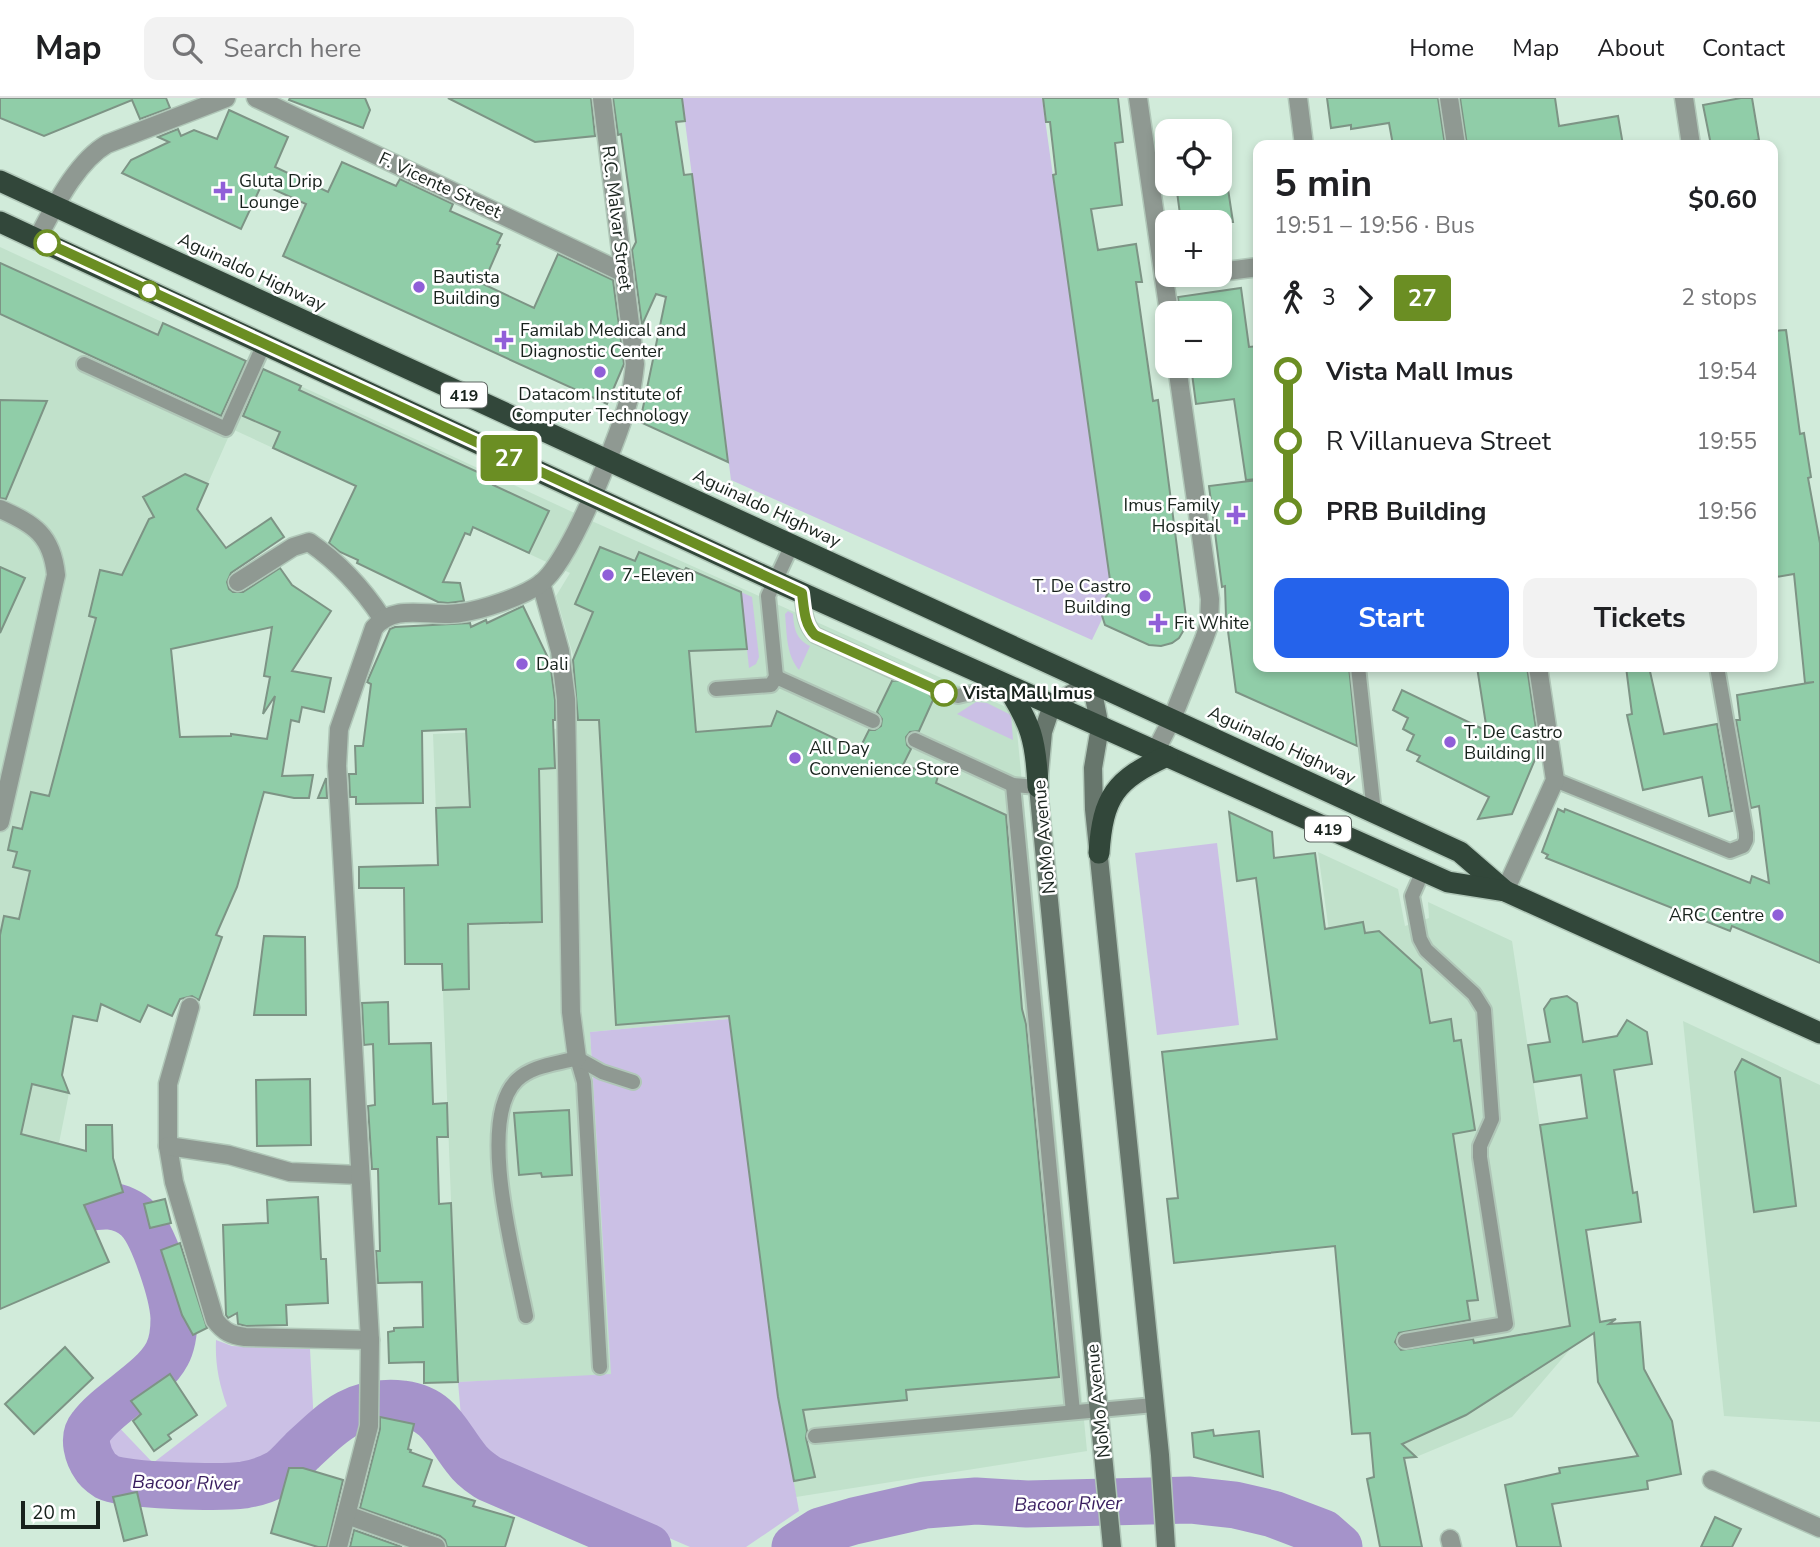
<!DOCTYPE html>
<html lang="en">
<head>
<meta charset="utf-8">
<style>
  body { margin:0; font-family:"Nunito Sans",sans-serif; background:#f2f2f2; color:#202124; height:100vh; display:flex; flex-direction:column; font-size:26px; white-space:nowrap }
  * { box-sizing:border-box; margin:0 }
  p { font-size:23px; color:#757577 }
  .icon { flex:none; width:38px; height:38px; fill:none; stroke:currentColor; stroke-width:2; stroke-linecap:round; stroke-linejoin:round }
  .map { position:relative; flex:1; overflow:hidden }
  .panel { position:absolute; left:1253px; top:42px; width:525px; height:532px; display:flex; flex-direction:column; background:#fff; border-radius:14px; box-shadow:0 4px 10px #0003 }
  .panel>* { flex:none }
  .badge { padding:0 14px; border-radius:5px; font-size:24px; line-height:46px }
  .controls { position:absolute; left:1155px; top:21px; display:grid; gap:14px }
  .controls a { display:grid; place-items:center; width:77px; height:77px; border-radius:14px; background:#fff; box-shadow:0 4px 10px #0003; font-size:35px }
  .scale { position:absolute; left:21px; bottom:18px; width:79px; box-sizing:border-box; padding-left:7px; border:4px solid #18221c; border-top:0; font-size:19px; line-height:24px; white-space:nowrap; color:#18221c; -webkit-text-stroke:5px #fff; paint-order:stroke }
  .map>.badge { position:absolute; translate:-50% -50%; box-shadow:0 0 0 4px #fff }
  .legs { display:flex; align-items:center; gap:10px; height:77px; padding:0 21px; font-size:23px }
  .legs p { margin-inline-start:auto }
  .summary { display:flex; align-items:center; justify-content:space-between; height:119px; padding:0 21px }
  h1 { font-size:38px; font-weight:700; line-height:52px }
  .button { display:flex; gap:14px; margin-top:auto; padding:14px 21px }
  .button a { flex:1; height:80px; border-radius:14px; background:#2563eb; color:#fff; font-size:28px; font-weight:700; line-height:80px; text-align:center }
  .button a+a { background:#f2f2f2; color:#202124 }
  ul { padding:0 21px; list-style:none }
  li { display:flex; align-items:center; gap:24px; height:70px; font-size:26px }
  li i { display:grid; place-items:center; width:10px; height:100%; margin:0 9px; background:currentColor }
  li i::after { content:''; width:18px; height:18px; margin:-9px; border:5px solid; border-radius:50%; background:#fff }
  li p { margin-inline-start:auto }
  li:first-child i { background:linear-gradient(#0000 50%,currentColor 0) }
  li:last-child i { background:linear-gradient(currentColor 50%,#0000 0) }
  header { display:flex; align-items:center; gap:42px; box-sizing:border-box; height:98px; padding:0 35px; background:#fff; border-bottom:2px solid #e0e0e0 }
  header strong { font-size:33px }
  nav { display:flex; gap:38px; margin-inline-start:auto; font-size:24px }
  .search { width:490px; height:63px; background:#f2f2f2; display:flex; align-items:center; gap:18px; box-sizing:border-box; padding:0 24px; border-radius:14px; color:#757577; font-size:26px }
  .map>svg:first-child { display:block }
  .built { fill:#c1e1cb }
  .green { fill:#cbc0e5 }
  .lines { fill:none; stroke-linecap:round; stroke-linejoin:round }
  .river { stroke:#a593ca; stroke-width:47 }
  .building { fill:#90cda8; stroke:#7d9485; stroke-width:2; fill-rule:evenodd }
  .lane-casing { stroke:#b0c7b8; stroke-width:18 }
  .street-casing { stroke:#b0c7b8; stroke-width:21 }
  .secondary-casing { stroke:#b0c7b8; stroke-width:21 }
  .highway-casing { stroke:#b0c7b8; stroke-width:24 }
  .lane { stroke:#8f9992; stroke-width:14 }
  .street { stroke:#8f9992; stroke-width:18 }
  .secondary { stroke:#67766c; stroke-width:18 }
  .highway { stroke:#32473a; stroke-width:21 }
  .line-1-casing { stroke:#fff; stroke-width:16 }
  .line-1 { stroke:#6b8e23; stroke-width:10 }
  .poi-dot { fill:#905fd8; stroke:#fff; stroke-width:2.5 }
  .stop-1-dot { fill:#fff; stroke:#6b8e23; stroke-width:3.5 }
  .labels { text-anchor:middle; stroke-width:5; stroke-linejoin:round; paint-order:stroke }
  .shield { fill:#fff; stroke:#5d6460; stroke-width:2 }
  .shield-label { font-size:16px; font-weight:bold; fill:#18221c }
  .poi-label { font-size:18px; fill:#18221c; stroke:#fff; text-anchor:start }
  .street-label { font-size:18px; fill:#18221c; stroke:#fff }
  .stop-label { font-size:18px; font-weight:bold; fill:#18221c; stroke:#fff; text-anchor:start }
  .water-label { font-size:19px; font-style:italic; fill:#391d5f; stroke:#fff }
</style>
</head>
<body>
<header>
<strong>Map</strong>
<div class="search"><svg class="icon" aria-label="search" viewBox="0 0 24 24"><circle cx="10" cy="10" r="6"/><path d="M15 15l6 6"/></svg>Search here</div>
<nav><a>Home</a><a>Map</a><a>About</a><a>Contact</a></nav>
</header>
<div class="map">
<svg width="1820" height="1449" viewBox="0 0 1820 1449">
  <rect width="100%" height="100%" fill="#d1ebda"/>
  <!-- built -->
  <g class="built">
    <polygon points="0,149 594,424 1015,613 1087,1353 796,1399 778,1297 729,921 590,934 612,1277 458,1284 433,636 576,630 573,557 556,498 570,475 474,430 470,437 415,411 386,402 232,331 201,401 171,547 182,655 82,868 62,977 69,995 55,1065 0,1051"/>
    <polygon points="1318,754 1398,791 1405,828 1429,820 1428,804 1512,843 1573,1248 1512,1319 1416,1359 1400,1344"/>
    <polygon points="1683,923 1820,987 1820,1324 1724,1318"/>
  </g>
  <!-- green -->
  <g class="green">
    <polygon points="682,0 1042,0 1111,489 1100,511 1103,519 1092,542 731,382"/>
    <polygon points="741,494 752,499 759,559 756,566 749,570"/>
    <path d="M 788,513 L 793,516 C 794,531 796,541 810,548 L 799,572 C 786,556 787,537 785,516 Z"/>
    <polygon points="976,604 987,605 1011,617 1013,642 957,616"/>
    <polygon points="1217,745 1239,927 1157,937 1135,755"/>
    <polygon points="729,921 778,1297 799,1413 746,1449 690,1449 486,1361 463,1341 458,1284 611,1276 590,934"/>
    <path d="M 216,1242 L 232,1248 L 310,1251 L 314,1327 C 302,1344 287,1363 267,1371 C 245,1378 130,1379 110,1369 C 104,1366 99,1358 97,1352 C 92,1337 100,1330 111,1321 L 153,1365 L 227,1308 C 219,1285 215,1266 216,1242 Z"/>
  </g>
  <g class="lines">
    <!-- river -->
    <g class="river">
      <path d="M 0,1143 C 31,1129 76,1106 110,1108 C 120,1109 131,1114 138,1121 C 154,1137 173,1197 174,1220 C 174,1231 173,1245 167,1256 C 153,1283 108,1305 91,1329 C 82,1340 88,1358 95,1368 C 97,1372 104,1377 107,1379 C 124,1388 222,1390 244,1387 C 256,1385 268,1381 279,1375 C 287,1370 295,1360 302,1353 C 334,1323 355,1301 403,1306 C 441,1311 447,1338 468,1363 C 473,1370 481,1375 488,1380 L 648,1449"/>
      <polyline points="795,1449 820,1433 854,1423 925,1407 976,1403 1027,1406 1190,1402 1235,1407 1273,1416 1323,1435 1339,1449"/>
    </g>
  </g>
  <!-- building -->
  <g class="building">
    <polygon points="0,0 166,0 170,10 140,21 132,2 44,38 0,20"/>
    <polygon points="290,0 365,0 370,12 363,30 289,2"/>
    <polygon points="448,0 591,0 595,38 535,44"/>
    <polygon points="613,0 682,0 685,23 676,24 684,77 692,76 728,364 640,324 666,199 656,196 642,227 632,152 636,144 621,36 618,37"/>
    <polygon points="1043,0 1118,0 1123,44 1115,45 1122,107 1091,111 1098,152 1136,146 1142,184 1136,184 1153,303 1158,302 1186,519 1185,530 1179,540 1172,545 1161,548 1149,547 1105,527 1100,511 1111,489 1053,77 1056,76 1050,24 1046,24"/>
    <polygon points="1327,0 1438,0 1445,47 1393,47 1389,25 1351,31 1351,27 1331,30"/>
    <polygon points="1460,0 1555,0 1559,28 1618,18 1623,47 1467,47"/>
    <polygon points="1741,0 1752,0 1759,42 1729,47 1711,47 1703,7"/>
    <polygon points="229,12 288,39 275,69 328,94 342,64 396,88 400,81 453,106 450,113 502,136 497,146 500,147 483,186 534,210 558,156 613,182 624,266 607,306 283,158 306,106 262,86 241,131 122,75 131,62 169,44 158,39 178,31 181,38 194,32 217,41"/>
    <polygon points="1176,86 1223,86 1224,91 1228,91 1233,124 1181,124"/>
    <polygon points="0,165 158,237 163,225 246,263 221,318 0,216"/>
    <polygon points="1241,190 1249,249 1258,248 1258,381 1246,382 1234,301 1196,306 1191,268 1220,268 1220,215 1180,215 1178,199"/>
    <polygon points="1786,232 1800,336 1804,335 1811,379 1808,380 1820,445 1820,865 1732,828 1730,833 1546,760 1548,757 1542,754 1558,711 1564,714 1565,711 1750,785 1752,778 1769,785 1759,708 1751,710 1736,622 1740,622 1737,597 1814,584 1805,585 1794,476 1776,479 1773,459 1773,233"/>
    <polygon points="263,271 301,288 299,292 495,382 493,387 549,413 529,455 473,429 470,437 465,435 443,484 460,485 464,503 448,505 438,504 357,465 358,462 340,454 329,445 356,388 273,350 280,334 243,318"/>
    <polygon points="0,302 47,303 6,401 0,400"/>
    <path d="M 185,376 L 208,386 L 197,411 L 226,450 L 271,420 L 284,439 L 231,475 L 227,484 L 229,491 L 233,494 L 243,494 L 280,470 L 292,487 L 331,513 L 292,573 L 331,580 L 324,614 L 302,609 L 299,624 L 291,622 L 282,678 L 313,677 L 309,700 L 294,700 L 264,694 L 237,789 L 216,837 L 222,839 L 199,902 L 192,898 L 180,901 L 172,918 L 148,907 L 140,924 L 101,906 L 97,923 L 73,918 L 62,977 L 69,995 L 32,986 L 21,1036 L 86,1053 L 86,1027 L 112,1027 L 113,1060 L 123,1094 L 84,1107 L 109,1164 L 0,1211 L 0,837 L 4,818 L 19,821 L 30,773 L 13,769 L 17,754 L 8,752 L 13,729 L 22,731 L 31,694 L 49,698 L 96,520 L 89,518 L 100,472 L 122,477 L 149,421 L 154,419 L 143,399 ZM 272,529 L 264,578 L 270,579 L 263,616 L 275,598 L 267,641 L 231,636 L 231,638 L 180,639 L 171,551 Z"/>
    <polygon points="1258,382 1258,569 1349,569 1357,648 1236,594 1226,518 1225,488 1222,489 1209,388"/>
    <polygon points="600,449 635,463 639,454 684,473 686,470 741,494 747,551 689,553 696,634 771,628 777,613 859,652 869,632 875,632 881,628 882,621 877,614 892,583 901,582 928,594 933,602 919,633 910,634 906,639 907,647 911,651 903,667 938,678 936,685 1006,717 1022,911 1026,926 1059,1279 906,1292 907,1302 803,1312 807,1333 806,1340 815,1379 794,1383 778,1299 729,918 616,927 599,622 578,622 573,562 593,514 575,506"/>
    <polygon points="0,469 25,480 0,535"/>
    <polygon points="523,508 550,564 555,602 555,622 553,622 555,670 539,671 542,824 468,826 469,891 443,892 442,866 405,866 404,790 359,790 359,769 438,767 436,710 470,709 466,631 422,633 423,705 356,706 356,699 350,699 349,676 356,676 355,648 363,648 371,586 367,584 390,531 395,529 470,525 471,529 486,522 487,525"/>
    <polygon points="1477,569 1527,569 1539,652 1512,716 1478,721 1489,699 1417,663 1420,658 1407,652 1414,637 1403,631 1408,620 1393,612 1402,592 1487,633"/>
    <polygon points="1626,569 1649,569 1664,636 1717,626 1732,713 1709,718 1702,679 1643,692 1627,617 1632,616"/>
    <polygon points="326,680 327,700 318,700"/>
    <polygon points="1229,714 1272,734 1274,760 1315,755 1325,831 1363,824 1365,835 1379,833 1421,871 1430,925 1451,921 1454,943 1461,942 1475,1032 1453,1036 1478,1202 1467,1203 1470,1222 1399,1235 1395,1244 1401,1252 1473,1241 1474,1245 1570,1228 1540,1027 1587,1020 1581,977 1534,984 1528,947 1550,944 1544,911 1551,901 1567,898 1577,905 1583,944 1617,938 1627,922 1647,934 1652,966 1614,972 1633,1095 1637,1094 1641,1124 1586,1132 1600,1224 1616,1221 1609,1226 1640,1224 1644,1271 1672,1323 1681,1376 1647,1383 1648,1391 1552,1406 1561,1449 1517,1449 1505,1387 1560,1375 1559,1370 1638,1358 1598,1284 1594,1235 1466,1317 1402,1346 1416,1359 1404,1360 1422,1449 1380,1449 1367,1381 1374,1379 1370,1335 1352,1336 1335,1148 1174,1165 1167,1101 1178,1100 1162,954 1277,941 1256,780 1237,783"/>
    <polygon points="264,838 305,839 306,917 254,917"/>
    <polygon points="388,904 389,946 431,945 433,1006 447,1005 448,1039 437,1039 439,1106 451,1105 458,1284 424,1285 424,1264 389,1265 388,1234 394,1233 394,1230 423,1229 422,1184 378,1185 376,1153 380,1153 378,1071 372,1071 368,1008 375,1007 373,946 364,947 362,905"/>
    <polygon points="1742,961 1780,980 1796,1108 1754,1114 1735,974"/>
    <polygon points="310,981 311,1047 257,1048 256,982"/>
    <polygon points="569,1012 572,1077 542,1079 541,1075 519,1077 514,1015"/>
    <polygon points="318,1099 321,1161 326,1161 328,1205 286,1207 287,1227 246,1228 238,1226 237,1215 228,1220 226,1217 223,1127 268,1125 267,1102"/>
    <polygon points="165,1101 171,1125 150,1130 144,1106"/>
    <polygon points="180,1145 207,1230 193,1237 182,1217 161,1152"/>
    <polygon points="65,1249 93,1280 34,1336 5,1306"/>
    <polygon points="170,1276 197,1317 168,1337 171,1341 154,1353 133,1323 141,1316 131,1303"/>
    <polygon points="380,1319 414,1326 408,1351 411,1352 410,1354 432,1362 423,1388 475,1403 473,1408 514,1420 505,1449 447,1449 445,1442 440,1438 360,1410 380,1331"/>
    <polygon points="1213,1332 1214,1338 1259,1333 1263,1379 1194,1359 1192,1335"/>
    <polygon points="289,1370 303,1370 343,1382 327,1449 318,1449 271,1435"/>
    <polygon points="137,1394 147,1437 124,1443 113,1399"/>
    <polygon points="1715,1419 1741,1431 1732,1449 1701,1449"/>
    <polygon points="354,1432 402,1449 350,1449"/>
  </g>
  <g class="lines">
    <defs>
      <g id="lane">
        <polyline points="84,266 226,331 264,246"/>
        <path d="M 802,495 C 804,510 804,526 815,537 L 896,574"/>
        <polyline points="1358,569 1374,714"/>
        <polyline points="776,579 873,623"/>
        <polyline points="716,591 771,587 776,579 768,498 792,447"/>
        <polyline points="937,593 958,598 1006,587"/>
        <polyline points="915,642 1013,687 1038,689"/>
        <polyline points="1555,682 1730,753 1743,748 1746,742 1746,735 1717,569"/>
        <polyline points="1013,687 1073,1314"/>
        <polyline points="577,960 584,984 600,1269"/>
        <path d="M 526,1218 C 516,1165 475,1022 517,982 C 533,967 557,966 577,960 L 602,974 L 633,984"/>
        <polyline points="1405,1243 1506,1226 1480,1059 1480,1048 1492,1021 1484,912 1474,896 1426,852 1420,841 1412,798 1423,773"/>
        <polyline points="815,1338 1154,1307"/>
      </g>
      <g id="street">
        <polyline points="256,0 624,175"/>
        <polyline points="1138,0 1169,215"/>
        <polyline points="1298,0 1304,47"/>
        <polyline points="1449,0 1456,47"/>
        <polyline points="1684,0 1691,47"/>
        <path d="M 37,141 C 54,110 76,64 107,46 L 226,0"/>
        <polyline points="1220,174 1258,169"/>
        <polyline points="1164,180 1192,177"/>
        <path d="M 0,411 C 34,426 52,437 56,477 L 0,724"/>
        <path d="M 238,484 L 293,449 L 309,444 C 338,464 363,491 382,520"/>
        <polyline points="541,485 560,553 566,601 571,914 577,960"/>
        <polyline points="1155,654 1172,621 1204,541 1209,527 1210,501 1177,268"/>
        <polyline points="1505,793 1555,682 1538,569"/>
        <path d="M 190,909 L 168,986 L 168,1048 L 174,1084 L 215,1222 C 224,1234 231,1237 245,1239 L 370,1242"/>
        <polyline points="168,1048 229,1057 290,1074 359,1077"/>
        <polyline points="1712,1382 1820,1430"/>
        <polyline points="347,1417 436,1449"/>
        <polyline points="1450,1441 1452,1449"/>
        <path d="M 338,1449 L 369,1328 L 370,1242 L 337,668 L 339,631 L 374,530 C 395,504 430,520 460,515 C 482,512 522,499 540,486 C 571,464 622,332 631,293 C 633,284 634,275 635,266 L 602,0"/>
      </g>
      <polyline id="secondary" points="1112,1449 1038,689 1043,634 1052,607 1091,584 1100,629 1093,670 1094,711 1160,1357 1166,1449"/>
      <g id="highway">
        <polyline points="0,83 1460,754 1505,793"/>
        <polyline points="0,124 784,487 1448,784 1505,793 1820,935"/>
        <path d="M 1006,587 C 1031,626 1036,642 1038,689"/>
        <path d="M 1099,755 C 1103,698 1115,682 1167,658"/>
      </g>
    </defs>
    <!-- lane casing -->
    <use href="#lane" class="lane-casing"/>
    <!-- street casing -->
    <use href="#street" class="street-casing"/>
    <!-- secondary casing -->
    <use href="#secondary" class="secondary-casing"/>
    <!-- highway casing -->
    <use href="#highway" class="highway-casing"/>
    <!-- lane -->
    <use href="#lane" class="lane"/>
    <!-- street -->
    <use href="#street" class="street"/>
    <!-- secondary -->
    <use href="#secondary" class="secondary"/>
    <!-- highway -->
    <use href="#highway" class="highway"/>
  </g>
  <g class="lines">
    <defs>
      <path id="line-1" d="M 47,145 L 802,495 C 804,510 804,526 815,537 L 944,595"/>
    </defs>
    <!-- line-1 casing -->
    <use href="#line-1" class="line-1-casing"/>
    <!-- line-1 -->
    <use href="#line-1" class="line-1"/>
  </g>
  <!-- markers -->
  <g class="poi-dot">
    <path d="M219.5 82.5h7v7h7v7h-7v7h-7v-7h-7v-7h7z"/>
    <circle cx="419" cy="189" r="7"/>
    <path d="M500.5 231.5h7v7h7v7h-7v7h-7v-7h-7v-7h7z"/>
    <circle cx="600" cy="274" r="7"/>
    <path d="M1232.5 406.5h7v7h7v7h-7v7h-7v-7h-7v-7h7z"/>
    <circle cx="608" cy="477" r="7"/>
    <circle cx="1145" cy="498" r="7"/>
    <path d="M1154.5 514.5h7v7h7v7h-7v7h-7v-7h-7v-7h7z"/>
    <circle cx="522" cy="566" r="7"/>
    <circle cx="1450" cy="644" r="7"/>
    <circle cx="795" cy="660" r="7"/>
    <circle cx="1778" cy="817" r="7"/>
  </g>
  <g class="stop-1-dot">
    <circle cx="47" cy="145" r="12"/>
    <circle cx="149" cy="193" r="9"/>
    <circle cx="944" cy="595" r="12"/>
  </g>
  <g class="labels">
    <!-- shield labels -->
    <g class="shield">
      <rect x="441" y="284.5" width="46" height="25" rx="5"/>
      <rect x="1305" y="718.5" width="46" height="25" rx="5"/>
    </g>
    <g class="shield-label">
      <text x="464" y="303">419</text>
      <text x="1328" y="737">419</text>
    </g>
    <!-- poi labels -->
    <g class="poi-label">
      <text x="239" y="89">Gluta Drip<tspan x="239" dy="21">Lounge</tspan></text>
      <text x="433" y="185">Bautista<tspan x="433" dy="21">Building</tspan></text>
      <text x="520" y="238">Familab Medical and<tspan x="520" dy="21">Diagnostic Center</tspan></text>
      <text x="600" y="302" text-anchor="middle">Datacom Institute of<tspan x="600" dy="21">Computer Technology</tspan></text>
      <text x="1220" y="413" text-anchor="end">Imus Family<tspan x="1220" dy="21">Hospital</tspan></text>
      <text x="622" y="483">7-Eleven</text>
      <text x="1131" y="494" text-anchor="end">T. De Castro<tspan x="1131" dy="21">Building</tspan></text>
      <text x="1174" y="531">Fit White</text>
      <text x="536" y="572">Dali</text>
      <text x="1464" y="640">T. De Castro<tspan x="1464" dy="21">Building II</tspan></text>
      <text x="809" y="656">All Day<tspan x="809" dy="21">Convenience Store</tspan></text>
      <text x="1764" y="823" text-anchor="end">ARC Centre</text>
    </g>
    <!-- street labels -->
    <g class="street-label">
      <text transform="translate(440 87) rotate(25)" y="6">F. Vicente Street</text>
      <text transform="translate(617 120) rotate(83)" y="6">R.C. Malvar Street</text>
      <text transform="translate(252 174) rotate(25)" y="6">Aguinaldo Highway</text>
      <text transform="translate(767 410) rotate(25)" y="6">Aguinaldo Highway</text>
      <text transform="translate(1282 647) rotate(25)" y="6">Aguinaldo Highway</text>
      <text transform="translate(1044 739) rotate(-95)" y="6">NoMo Avenue</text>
      <text transform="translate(1098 1303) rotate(-96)" y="6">NoMo Avenue</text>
    </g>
    <!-- stop labels -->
    <g class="stop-label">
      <text x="963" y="601">Vista Mall Imus</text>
    </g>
    <!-- water labels -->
    <g class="water-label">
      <text transform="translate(186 1384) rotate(1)" y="7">Bacoor River</text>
      <text transform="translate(1068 1405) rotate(-1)" y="7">Bacoor River</text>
    </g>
  </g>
</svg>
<div class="controls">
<a><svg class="icon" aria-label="locate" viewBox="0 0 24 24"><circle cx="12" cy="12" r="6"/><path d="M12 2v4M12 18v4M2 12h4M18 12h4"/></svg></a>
<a>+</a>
<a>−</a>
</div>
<div class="scale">20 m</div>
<b class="badge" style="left:509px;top:360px;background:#6b8e23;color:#fff">27</b>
<section class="panel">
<div class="summary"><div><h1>5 min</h1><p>19:51 – 19:56 · Bus</p></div><b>$0.60</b></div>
<div class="legs"><svg class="icon" aria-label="walk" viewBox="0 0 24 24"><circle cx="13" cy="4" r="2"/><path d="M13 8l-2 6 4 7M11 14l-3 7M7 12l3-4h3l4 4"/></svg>3<svg class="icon" aria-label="forward" viewBox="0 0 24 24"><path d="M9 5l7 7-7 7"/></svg><b class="badge" style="background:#6b8e23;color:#fff">27</b><p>2 stops</p></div>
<ul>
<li><i style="color:#6b8e23"></i><b>Vista Mall Imus</b><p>19:54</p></li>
<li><i style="color:#6b8e23"></i><span>R Villanueva Street</span><p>19:55</p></li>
<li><i style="color:#6b8e23"></i><b>PRB Building</b><p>19:56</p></li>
</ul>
<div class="button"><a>Start</a><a>Tickets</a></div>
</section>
</div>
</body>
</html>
